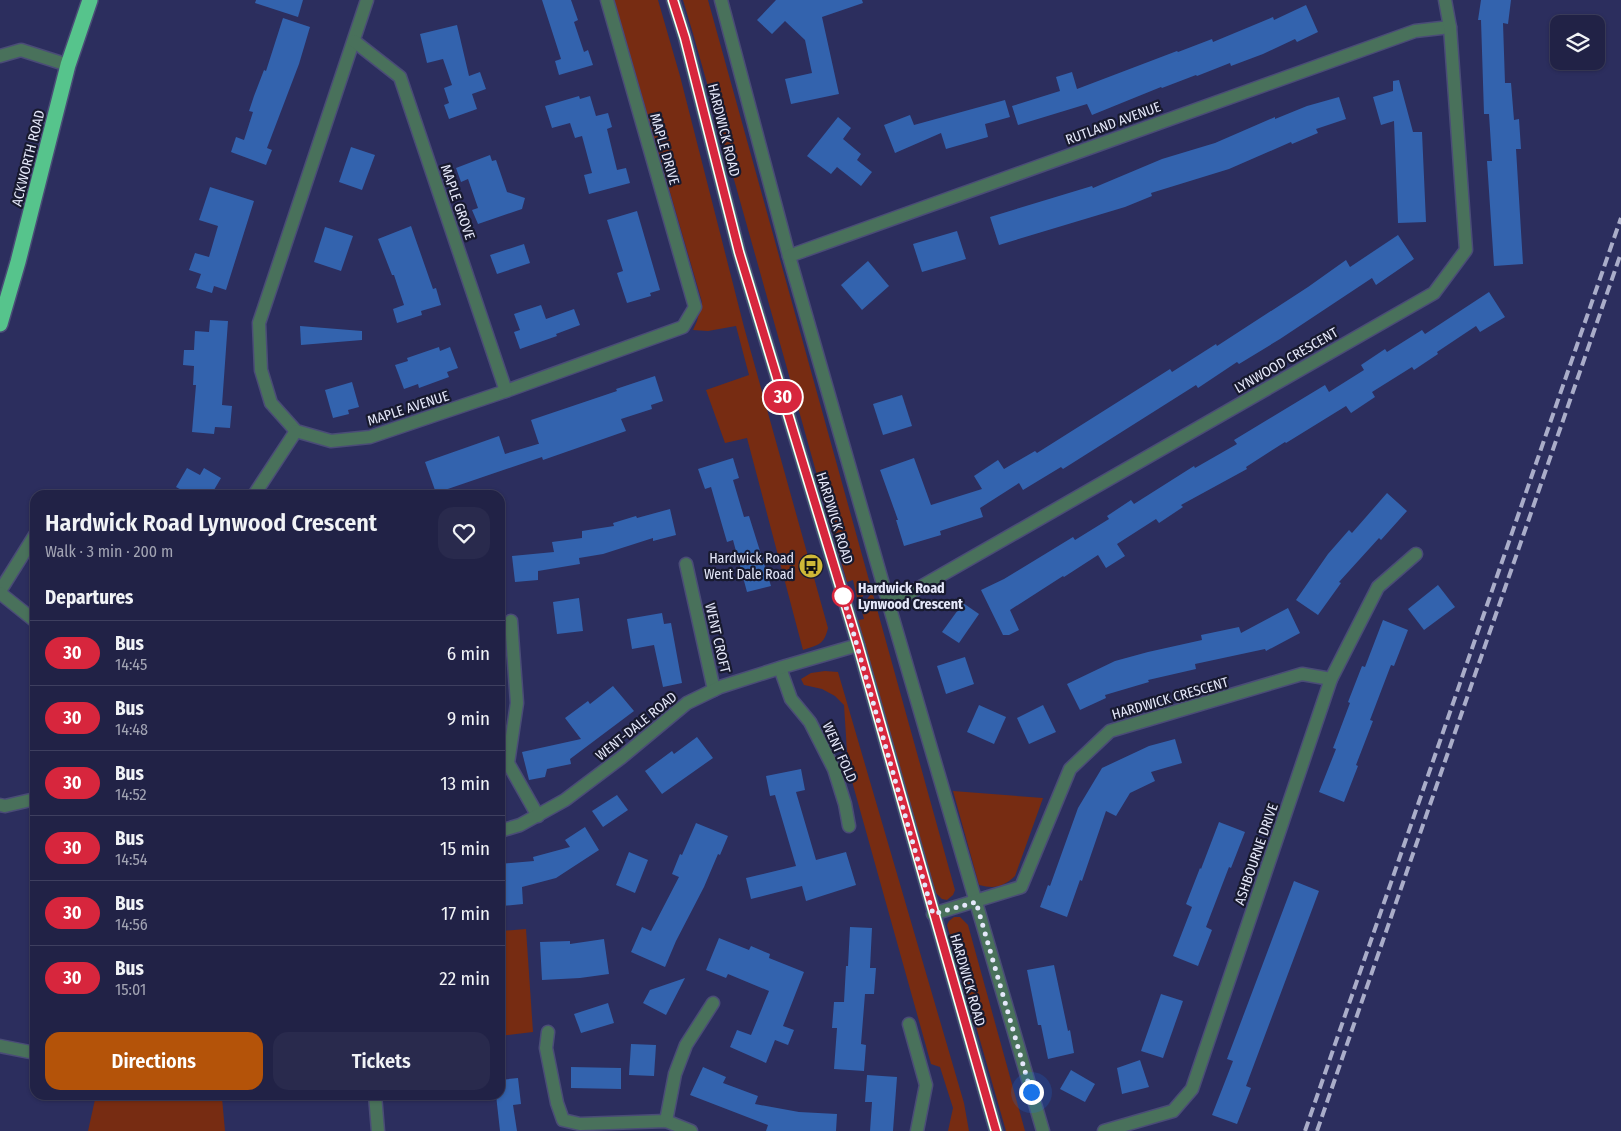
<!DOCTYPE html>
<html lang="en">
<head>
<meta charset="utf-8">
<style>
  body { margin:0; font-family:"Fira Sans Condensed",sans-serif; background:#292a4d; color:#f1f3f6; height:100vh; display:flex; flex-direction:column; font-size:19px; white-space:nowrap }
  * { box-sizing:border-box; margin:0 }
  p { font-size:16px; color:#a2a4b3 }
  .icon { flex:none; width:28px; height:28px; fill:none; stroke:currentColor; stroke-width:2; stroke-linecap:round; stroke-linejoin:round }
  .map { position:relative; flex:1; overflow:hidden }
  .sheet { position:absolute; left:30px; top:490px; width:475px; height:610px; display:flex; flex-direction:column; background:#212246; border-radius:15px; box-shadow:0 1px 4px #0004,0 0 0 1px #3e3f5f }
  .sheet>* { flex:none }
  .badge { padding:0 10px; border-radius:16px; font-size:18px; line-height:32px }
  .controls { position:absolute; left:1550px; top:15px; display:grid; gap:10px }
  .controls a { display:grid; place-items:center; width:55px; height:55px; border-radius:10px; background:#212246; box-shadow:0 1px 4px #0004,0 0 0 1px #3e3f5f; font-size:25px }
  .you { position:absolute; width:25px; height:25px; margin:-12px; border:4px solid #fff; border-radius:50%; background:#1a73e8; box-shadow:0 0 0 8px #1a73e833 }
  .map>.badge { position:absolute; translate:-50% -50%; box-shadow:0 0 0 2px #fff }
  h2 { padding:0 15px; font-size:19px; line-height:45px }
  .round { display:grid; place-items:center; flex:none; width:52px; height:52px; border-radius:15px; background:#292a4d }
  .headline { display:flex; align-items:center; justify-content:space-between; height:85px; padding:0 15px }
  h1 { font-size:24px; font-weight:600; line-height:38px }
  .primary-button { display:flex; gap:10px; margin-top:auto; padding:10px 15px }
  .primary-button a { flex:1; height:58px; border-radius:15px; background:#b45309; color:#fff; font-size:20px; font-weight:600; line-height:58px; text-align:center }
  .primary-button a+a { background:#292a4d; color:#f1f3f6 }
  ul { padding:0; list-style:none }
  li { display:flex; align-items:center; gap:15px; height:65px; padding:0 15px; border-top:1px solid #3e3f5f }
  li div { flex:1 }
  li b { display:block; font-size:19px }
  li em { font-style:normal }
  li .badge { min-width:55px; font-weight:700; text-align:center }
  .map>svg:first-child { display:block }
  .green { fill:#772c12 }
  .building { fill:#3363ae }
  .lines { fill:none; stroke-linecap:round; stroke-linejoin:round }
  .minor-casing { stroke:#4a4c77; stroke-width:15 }
  .major-casing { stroke:#4a4c77; stroke-width:15 }
  .highway-casing { stroke:#4a4c77; stroke-width:18 }
  .minor { stroke:#49715b; stroke-width:12 }
  .major { stroke:#54ac7f; stroke-width:12 }
  .highway { stroke:#56c48c; stroke-width:15 }
  .rail { stroke:#aaadc9; stroke-width:4; stroke-dasharray:10 5; stroke-linecap:butt }
  .line-casing { stroke:#fff; stroke-width:11 }
  .line { stroke:#d7263d; stroke-width:8 }
  .walk { stroke:#e5e8fa; stroke-width:5; stroke-dasharray:0 9 }
  .stop-dot { fill:#fff; stroke:#d7263d; stroke-width:2.5 }
  .labels { text-anchor:middle; stroke-width:4.5; stroke-linejoin:round; paint-order:stroke }
  .street-label { font-size:14px; fill:#e5e8fa; stroke:#181a2f }
  .poi-label { font-size:14px; fill:#e5e8fa; stroke:#181a2f; text-anchor:end }
  .stop-label { font-size:14px; font-weight:bold; fill:#e5e8fa; stroke:#181a2f; text-anchor:start }
</style>
</head>
<body>
<div class="map">
<svg width="1621" height="1131" viewBox="0 0 1621 1131">
  <rect width="100%" height="100%" fill="#2c2e5e"/>
  <!-- green -->
  <g class="green">
    <path d="M 610,0 L 658,0 L 680,76 L 744,327 L 828,628 C 824,645 818,645 803,650 L 747,438 L 725,443 L 706,390 L 749,375 L 736,326 L 708,331 L 693,330 L 697,321 L 702,302 L 628,48 Z"/>
    <polygon points="683,0 708,0 955,890 953,895 947,900 942,899 935,892 858,620 864,619 861,608 870,595 868,589 858,603 853,580 847,582 694,37"/>
    <polygon points="825,671 838,672 964,1103 969,1131 948,1131 953,1108 940,1067 931,1064 848,767 844,705 835,696 822,689 804,685 801,679 811,673"/>
    <path d="M 953,791 L 1043,798 L 1015,876 C 1003,887 995,889 979,885 Z"/>
    <polygon points="954,917 960,917 968,925 1025,1131 1006,1131 947,925 949,921"/>
    <polygon points="526,929 533,1032 500,1036 500,931"/>
    <polygon points="96,1095 199,1095 222,1098 225,1131 88,1131"/>
  </g>
  <!-- building -->
  <g class="building">
    <polygon points="256,0 303,0 298,17 255,3"/>
    <polygon points="542,0 571,0 578,20 574,22 584,52 588,50 593,65 559,75 555,61 561,59"/>
    <polygon points="776,0 862,0 863,3 822,17 839,94 791,104 785,79 812,73 805,40 785,21 772,34 757,20"/>
    <polygon points="1481,0 1511,0 1508,24 1503,23 1505,83 1511,83 1514,120 1519,119 1521,149 1516,149 1523,264 1494,266 1487,161 1492,161 1489,114 1484,114 1481,20 1478,20"/>
    <polygon points="1306,5 1318,32 1297,42 1295,39 1263,54 1231,66 1230,63 1197,76 1196,75 1162,88 1161,87 1092,115 1087,104 1018,125 1012,106 1060,91 1056,77 1072,72 1077,89 1177,51 1178,52 1212,39 1213,42 1273,17 1274,20"/>
    <polygon points="283,18 310,27 299,64 267,148 272,150 266,165 231,152 236,137 244,140 253,112 249,111 254,96 264,70 266,71"/>
    <polygon points="457,25 469,76 480,72 486,89 472,94 477,109 449,119 444,105 449,103 444,88 452,85 443,59 427,63 420,34"/>
    <polygon points="1399,80 1413,132 1422,132 1426,222 1398,223 1394,121 1381,125 1373,97 1393,91 1393,81"/>
    <polygon points="579,96 580,99 590,96 596,116 608,113 612,127 607,129 617,170 626,168 630,183 589,194 584,175 592,173 582,136 575,138 570,123 552,128 545,106"/>
    <polygon points="1339,97 1346,119 1316,129 1318,133 1292,144 1291,142 1229,169 1151,193 1152,196 1125,207 999,245 990,217 1092,186 1093,188 1162,159 1215,143 1275,117 1275,119 1307,106"/>
    <polygon points="1005,100 1010,117 985,124 988,137 946,149 941,133 895,153 884,125 910,115 914,125"/>
    <polygon points="838,117 851,128 843,139 861,154 857,160 872,172 861,186 837,167 831,174 807,156"/>
    <polygon points="351,147 375,155 362,190 339,182"/>
    <polygon points="490,155 492,161 496,160 507,192 525,198 522,209 478,224 472,210 478,208 468,179 461,182 456,168"/>
    <polygon points="210,187 254,201 226,290 214,286 212,293 196,288 201,274 189,270 195,253 209,257 218,226 199,220"/>
    <polygon points="637,211 660,290 650,293 651,296 627,303 617,273 623,271 607,220"/>
    <polygon points="411,226 433,289 436,288 441,305 421,311 422,315 397,323 393,309 404,305 394,275 392,275 378,239"/>
    <polygon points="325,227 353,236 341,271 314,262"/>
    <polygon points="957,231 966,259 922,272 913,244"/>
    <polygon points="1398,235 1414,259 1376,285 1372,278 1280,339 1239,364 1237,362 1198,388 1196,385 1063,469 1061,467 1023,490 1019,483 980,508 983,517 940,531 941,535 904,546 896,520 898,520 880,470 914,458 931,505 982,489 974,476 998,460 1004,469 1035,451 1037,453 1170,369 1172,372 1216,344 1217,346 1308,287 1346,260 1350,267"/>
    <polygon points="524,244 530,263 497,274 490,255"/>
    <polygon points="868,261 889,286 862,310 841,285"/>
    <polygon points="1489,292 1505,317 1480,332 1476,326 1437,352 1438,354 1414,370 1412,367 1372,392 1375,397 1351,413 1346,406 1286,443 1285,442 1246,467 1247,469 1181,505 1183,507 1159,523 1156,519 1117,544 1125,556 1106,568 1098,555 1064,577 1063,576 1010,610 1019,630 1009,635 1003,635 981,590 1004,579 1073,537 1075,540 1109,519 1107,516 1131,500 1134,504 1194,466 1195,468 1237,444 1234,440 1325,385 1329,392 1364,370 1361,365 1385,349 1387,352 1422,330 1425,334"/>
    <polygon points="541,305 546,319 574,309 580,325 556,334 557,336 520,349 514,332 520,330 514,314"/>
    <polygon points="210,320 228,321 222,405 232,406 230,428 215,427 214,434 192,432 196,385 193,385 194,366 183,365 184,350 194,350 195,331 209,332"/>
    <polygon points="300,326 362,331 362,340 301,345"/>
    <polygon points="439,347 440,351 450,347 458,368 447,372 449,377 419,388 418,384 404,389 395,365 408,361 407,358"/>
    <polygon points="655,376 663,401 651,405 652,409 621,419 626,431 543,460 542,457 436,493 425,462 499,436 505,454 538,444 539,444 531,420 617,391 616,389"/>
    <polygon points="352,382 359,407 348,410 349,414 333,418 325,390"/>
    <polygon points="902,395 912,426 883,435 873,404"/>
    <polygon points="733,458 739,478 733,480 744,517 749,516 771,586 747,592 733,540 727,542 711,487 705,489 698,469"/>
    <polygon points="187,468 200,475 204,468 221,478 211,495 191,495 176,487"/>
    <polygon points="1387,493 1407,511 1381,540 1379,538 1339,582 1341,583 1318,615 1296,600 1328,554 1349,530 1352,533"/>
    <polygon points="670,509 676,535 653,541 653,538 603,554 579,558 580,564 538,571 538,580 515,582 512,556 554,552 552,542 582,538 582,531 614,526 613,523 636,516 637,518"/>
    <polygon points="1438,585 1455,607 1424,630 1408,609"/>
    <polygon points="579,598 583,631 557,634 553,602"/>
    <polygon points="963,603 979,614 959,643 942,632"/>
    <polygon points="1288,608 1300,633 1266,651 1265,649 1195,664 1196,669 1148,680 1149,682 1105,695 1106,698 1080,710 1067,684 1115,661 1148,652 1202,640 1201,635 1239,627 1241,633"/>
    <polygon points="662,613 664,624 671,623 682,683 663,687 654,645 632,649 627,619"/>
    <polygon points="1383,620 1408,630 1394,666 1391,665 1370,720 1373,721 1356,765 1358,766 1344,802 1319,792 1336,749 1333,748 1350,703 1348,702 1362,666 1365,667"/>
    <polygon points="965,657 974,684 946,694 937,666"/>
    <polygon points="613,686 634,711 570,759 571,764 547,769 545,777 529,780 522,752 581,739 565,718 588,701 590,704"/>
    <polygon points="979,705 1006,717 994,744 967,732"/>
    <polygon points="1043,705 1056,732 1029,744 1017,718"/>
    <polygon points="697,737 713,758 662,794 645,771 672,751 674,754"/>
    <polygon points="1175,739 1182,763 1151,772 1155,781 1130,793 1116,816 1106,811 1082,881 1080,880 1067,917 1040,907 1048,885 1050,886 1078,808 1102,768 1149,746"/>
    <polygon points="801,769 805,790 796,792 816,860 846,852 856,885 806,901 802,886 751,899 746,878 796,866 775,795 770,796 766,776"/>
    <polygon points="617,795 628,810 603,827 592,811"/>
    <polygon points="1219,822 1245,832 1231,868 1229,867 1206,927 1212,930 1198,966 1173,956 1192,907 1186,904 1200,868 1201,869"/>
    <polygon points="696,823 728,836 720,855 718,854 704,887 676,941 665,967 631,952 642,927 651,931 679,877 672,874 680,854 682,855"/>
    <polygon points="585,827 599,850 556,878 522,887 523,904 502,906 500,864 534,861 533,857 570,847 565,840"/>
    <polygon points="629,852 648,860 635,893 616,885"/>
    <polygon points="1294,881 1319,891 1246,1086 1251,1088 1237,1124 1212,1115 1233,1061 1227,1059"/>
    <polygon points="850,927 872,928 870,968 876,968 874,994 865,994 861,1044 866,1045 864,1071 834,1069 837,1028 832,1028 834,1002 844,1002 846,966 848,966"/>
    <polygon points="719,938 749,950 751,946 770,954 769,958 804,972 783,1026 794,1030 788,1045 775,1040 766,1063 730,1047 737,1030 751,1035 769,991 728,974 726,978 706,970"/>
    <polygon points="604,939 609,974 580,978 542,980 540,942 570,941 570,944"/>
    <polygon points="1054,965 1068,1031 1070,1030 1074,1053 1048,1059 1041,1025 1038,1025 1027,970"/>
    <polygon points="685,978 666,1015 643,1003 650,990"/>
    <polygon points="1161,994 1183,1001 1163,1058 1141,1051"/>
    <polygon points="608,1003 614,1023 581,1033 574,1014"/>
    <polygon points="631,1044 656,1045 654,1076 629,1075"/>
    <polygon points="1140,1060 1149,1087 1122,1094 1117,1068"/>
    <polygon points="571,1067 621,1068 621,1089 571,1088"/>
    <polygon points="703,1067 726,1077 723,1083 758,1096 755,1104 799,1112 837,1114 836,1131 766,1131 768,1125 690,1095"/>
    <polygon points="1071,1070 1095,1084 1085,1102 1060,1089"/>
    <polygon points="867,1075 897,1077 893,1131 870,1131 872,1102 865,1102"/>
    <polygon points="518,1078 521,1104 513,1105 517,1131 500,1131 496,1095 500,1095 500,1080"/>
  </g>
  <g class="lines">
    <defs>
      <g id="minor">
        <polyline points="367,0 259,323 261,370 271,403 296,431 331,441 370,437 506,391 683,327 695,307 607,0"/>
        <polyline points="721,0 789,256 889,605 1043,1131"/>
        <polyline points="354,41 400,77 506,391"/>
        <polyline points="0,56 21,50 68,65"/>
        <polyline points="789,256 1415,31 1450,27"/>
        <polyline points="254,495 296,431"/>
        <polyline points="686,564 714,690"/>
        <polyline points="0,591 35,535"/>
        <polyline points="0,593 35,621"/>
        <polyline points="889,605 1434,293 1466,250 1450,27 1445,0"/>
        <polyline points="511,621 517,703 508,763 538,816"/>
        <polyline points="780,668 791,699 810,722 834,769 845,804 849,826"/>
        <polyline points="0,805 5,806 35,799"/>
        <polyline points="500,831 520,825 565,800 622,757 687,703 720,687 786,666 858,645"/>
        <polyline points="933,914 1021,887 1070,769 1110,731 1302,674 1331,679"/>
        <polyline points="909,1024 926,1085 917,1131"/>
        <polyline points="548,1032 546,1048 557,1103 563,1120 580,1124 666,1121 691,1131"/>
        <polyline points="0,1046 35,1053"/>
        <polyline points="375,1095 378,1131"/>
        <polyline points="666,1121 675,1074 686,1045 713,1003"/>
        <polyline points="1104,1131 1173,1111 1192,1089 1331,679 1378,587 1416,554"/>
      </g>
      <polyline id="major" points="673,0 685,38 739,252 858,645 996,1131"/>
      <polyline id="highway" points="0,324 18,262 68,65 90,0"/>
    </defs>
    <!-- minor casing -->
    <use href="#minor" class="minor-casing"/>
    <!-- major casing -->
    <use href="#major" class="major-casing"/>
    <!-- highway casing -->
    <use href="#highway" class="highway-casing"/>
    <!-- minor -->
    <use href="#minor" class="minor"/>
    <!-- major -->
    <use href="#major" class="major"/>
    <!-- highway -->
    <use href="#highway" class="highway"/>
    <!-- rail -->
    <g class="rail">
      <polyline points="1305,1131 1621,218"/>
      <polyline points="1317,1131 1621,253"/>
    </g>
  </g>
  <g class="lines">
    <defs>
      <polyline id="line" points="673,0 685,38 739,252 858,645 996,1131"/>
    </defs>
    <!-- line casing -->
    <use href="#line" class="line-casing"/>
    <!-- line -->
    <use href="#line" class="line"/>
    <!-- walk -->
    <polyline class="walk" points="843,596 841,589 933,914 976,902 1031,1092"/>
  </g>
  <!-- icons -->
  <defs>
    <symbol id="bus-disc" viewBox="-11 -11 22 22"><circle r="9.5" fill="#cfb837" stroke="#181a2f"/><path d="M-5-6H5V4H4V6H2V4H-2V6H-4V4H-5ZM-3.5-4V0h7V-4ZM-3.5 1.2v1.5H-2V1.2ZM2 1.2v1.5H3.5V1.2Z" fill="#111"/></symbol>
  </defs>
  <g fill-rule="evenodd">
    <use href="#bus-disc" x="797" y="552" width="28" height="28"/>
  </g>
  <!-- markers -->
  <circle class="stop-dot" cx="843" cy="596" r="10"/>
  <g class="labels">
    <!-- street labels -->
    <g class="street-label">
      <text transform="translate(1113 123) rotate(-20)" y="5">RUTLAND AVENUE</text>
      <text transform="translate(724 130) rotate(76)" y="5">HARDWICK ROAD</text>
      <text transform="translate(665 149) rotate(74)" y="5">MAPLE DRIVE</text>
      <text transform="translate(28 158) rotate(-76)" y="5">ACKWORTH ROAD</text>
      <text transform="translate(458 202) rotate(71)" y="5">MAPLE GROVE</text>
      <text transform="translate(1286 360) rotate(-30)" y="5">LYNWOOD CRESCENT</text>
      <text transform="translate(408 408) rotate(-18)" y="5">MAPLE AVENUE</text>
      <text transform="translate(835 518) rotate(73)" y="5">HARDWICK ROAD</text>
      <text transform="translate(718 638) rotate(77)" y="5">WENT CROFT</text>
      <text transform="translate(1170 698) rotate(-16)" y="5">HARDWICK CRESCENT</text>
      <text transform="translate(636 726) rotate(-39)" y="5">WENT-DALE ROAD</text>
      <text transform="translate(840 752) rotate(66)" y="5">WENT FOLD</text>
      <text transform="translate(1256 854) rotate(-71)" y="5">ASHBOURNE DRIVE</text>
      <text transform="translate(968 980) rotate(74)" y="5">HARDWICK ROAD</text>
    </g>
    <!-- poi labels -->
    <g class="poi-label">
      <text x="794" y="563">Hardwick Road<tspan x="794" dy="16">Went Dale Road</tspan></text>
    </g>
    <!-- stop labels -->
    <g class="stop-label">
      <text x="858" y="593">Hardwick Road<tspan x="858" dy="16">Lynwood Crescent</tspan></text>
    </g>
  </g>
</svg>
<div class="controls">
<a><svg class="icon" aria-label="layers" viewBox="0 0 24 24"><path d="M12 4l9 5-9 5-9-5zM3 14l9 5 9-5"/></svg></a>
</div>
<div class="you" style="left:1031px;top:1092px"></div>
<b class="badge" style="left:783px;top:397px;background:#d7263d;color:#fff">30</b>
<section class="sheet">
<div class="headline"><div><h1>Hardwick Road Lynwood Crescent</h1><p>Walk · 3 min · 200 m</p></div><a class="round"><svg class="icon" aria-label="heart" viewBox="0 0 24 24"><path d="M12 20l-8-8c-3-5 5-10 8-4 3-6 11-1 8 4z"/></svg></a></div>
<h2>Departures</h2>
<ul>
<li><span class="badge" style="background:#d7263d;color:#fff">30</span><div><b>Bus</b><p>14:45</p></div><em>6 min</em></li>
<li><span class="badge" style="background:#d7263d;color:#fff">30</span><div><b>Bus</b><p>14:48</p></div><em>9 min</em></li>
<li><span class="badge" style="background:#d7263d;color:#fff">30</span><div><b>Bus</b><p>14:52</p></div><em>13 min</em></li>
<li><span class="badge" style="background:#d7263d;color:#fff">30</span><div><b>Bus</b><p>14:54</p></div><em>15 min</em></li>
<li><span class="badge" style="background:#d7263d;color:#fff">30</span><div><b>Bus</b><p>14:56</p></div><em>17 min</em></li>
<li><span class="badge" style="background:#d7263d;color:#fff">30</span><div><b>Bus</b><p>15:01</p></div><em>22 min</em></li>
</ul>
<div class="primary-button"><a>Directions</a><a>Tickets</a></div>
</section>
</div>
</body>
</html>
